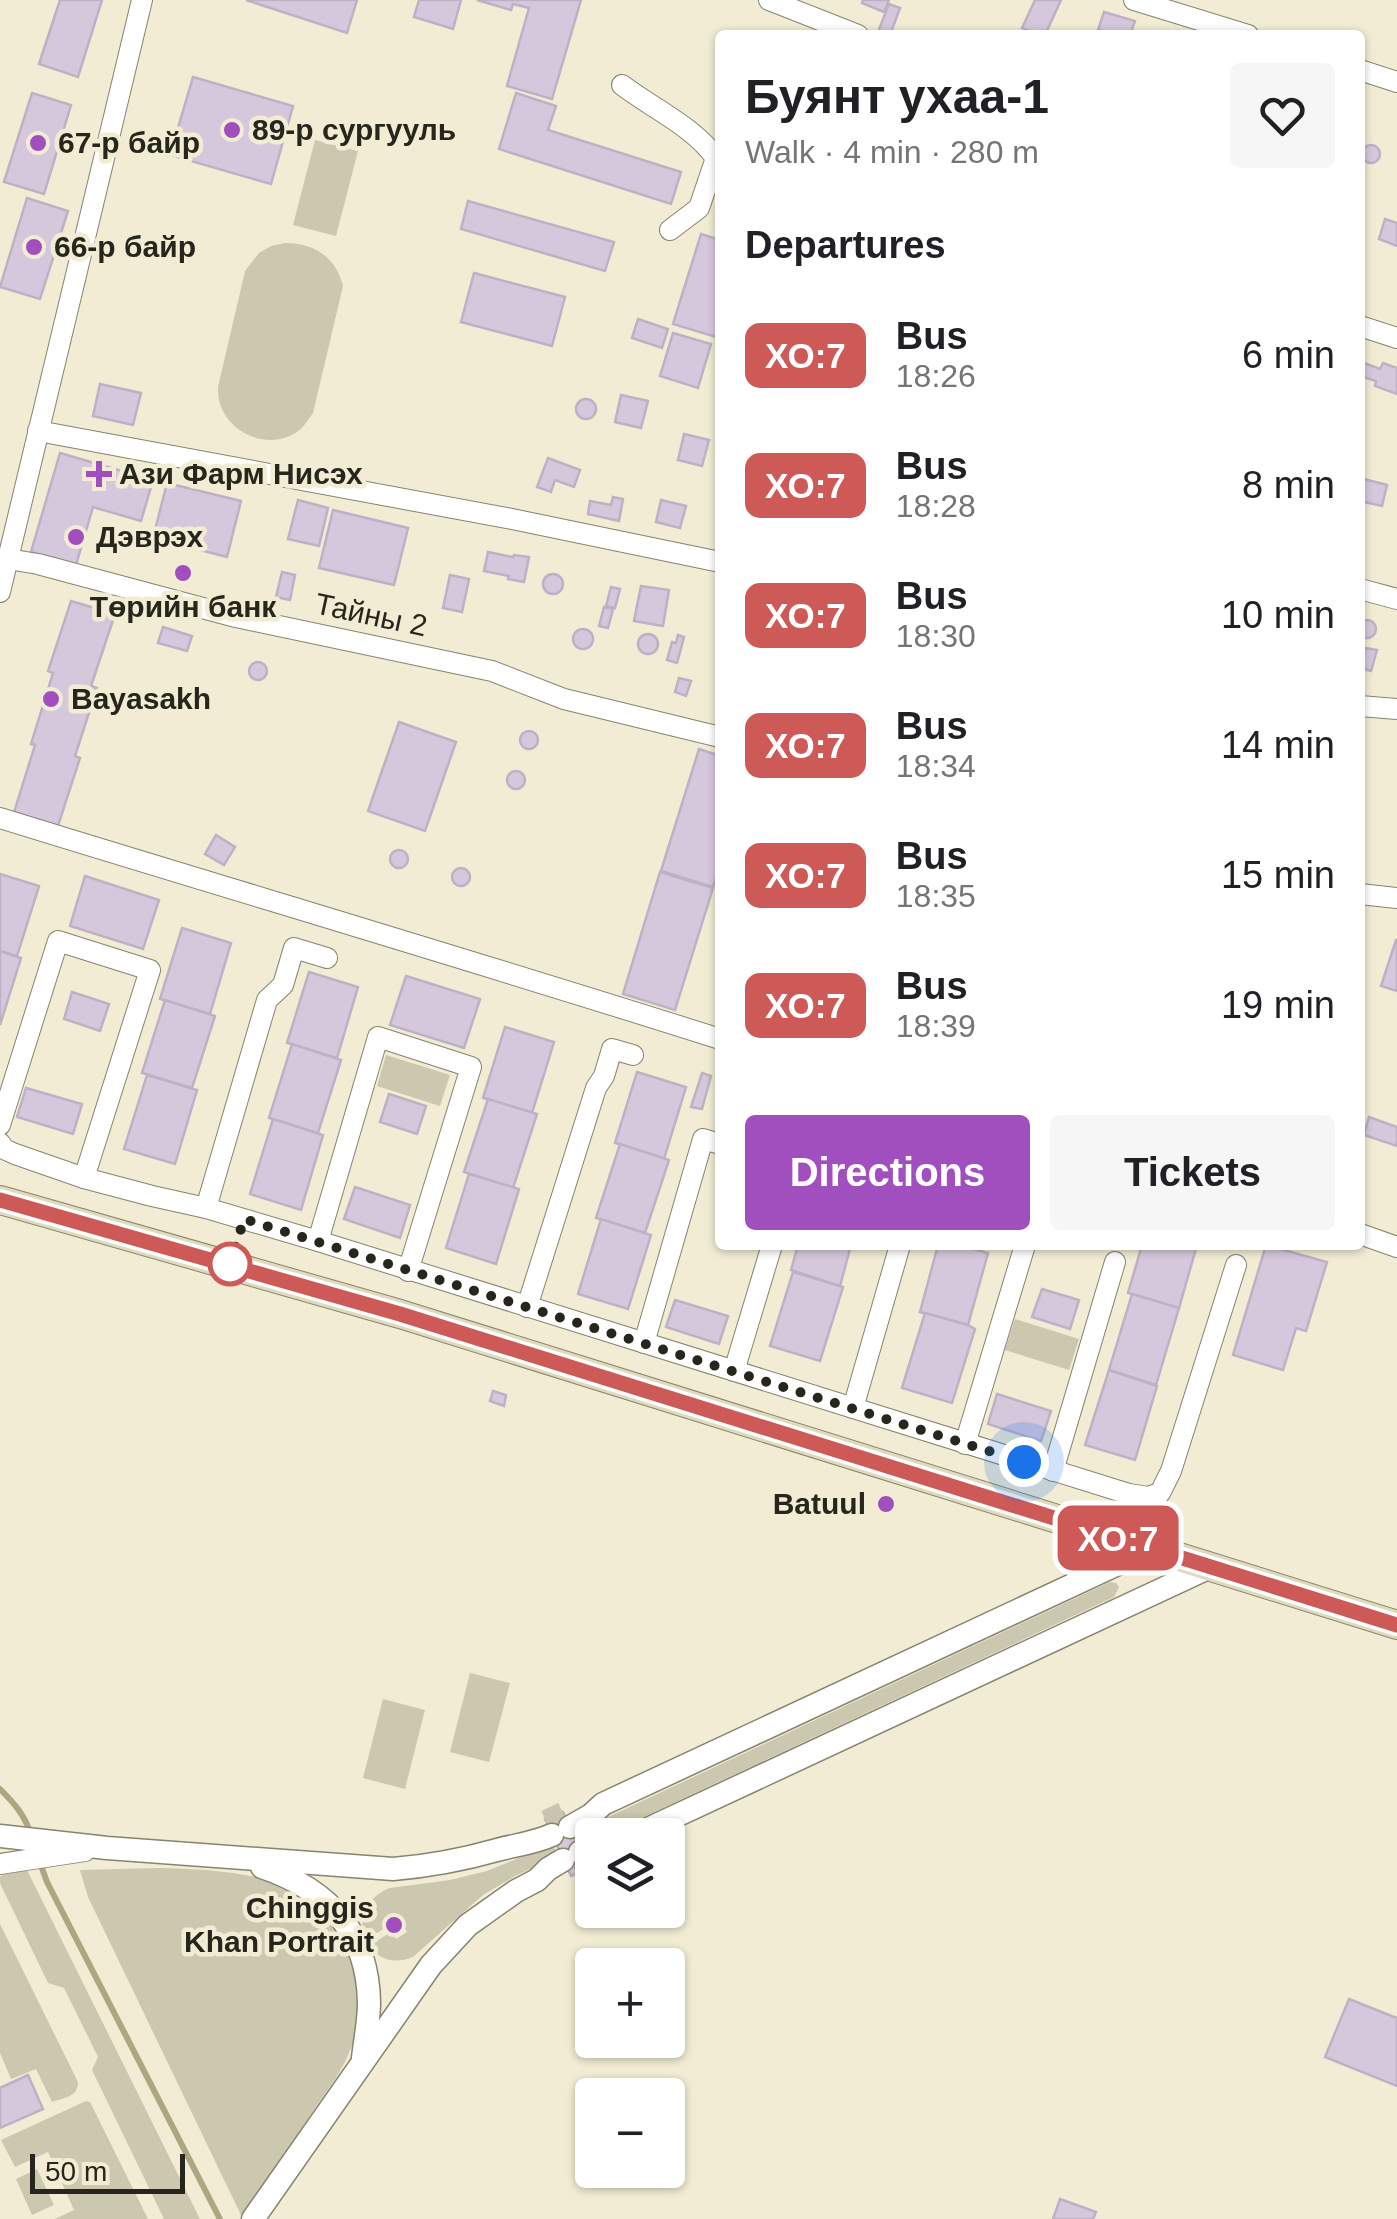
<!DOCTYPE html>
<html lang="en">
<head>
<meta charset="utf-8">
<style>
  body { margin:0; font-family:Helvetica,sans-serif; background:#f6f6f6; color:#202124; height:100vh; display:flex; flex-direction:column; font-size:38px; white-space:nowrap }
  * { box-sizing:border-box; margin:0 }
  p { font-size:32px; color:#757577 }
  .icon { flex:none; width:55px; height:55px; fill:none; stroke:currentColor; stroke-width:2; stroke-linecap:round; stroke-linejoin:round }
  .map { position:relative; flex:1; overflow:hidden }
  .panel { position:absolute; left:715px; top:30px; width:650px; height:1220px; display:flex; flex-direction:column; background:#fff; border-radius:10px; box-shadow:0 2px 8px #0004 }
  .panel>* { flex:none }
  .badge { padding:0 20px; border-radius:15px; font-size:35px; line-height:65px }
  .buttons { position:absolute; left:575px; top:1818px; display:grid; gap:20px }
  .buttons a { display:grid; place-items:center; width:110px; height:110px; border-radius:10px; background:#fff; box-shadow:0 2px 8px #0004; font-size:50px }
  .scale { position:absolute; left:30px; bottom:25px; width:155px; box-sizing:border-box; padding-left:10px; border:5px solid #27261d; border-top:0; font-size:28px; line-height:35px; white-space:nowrap; color:#27261d; -webkit-text-stroke:8px #f1ecd3; paint-order:stroke }
  .you { position:absolute; width:50px; height:50px; margin:-25px; border:8px solid #fff; border-radius:50%; background:#1a73e8; box-shadow:0 0 0 15px #1a73e833 }
  .map>.badge { position:absolute; translate:-50% -50%; box-shadow:0 0 0 5px #fff }
  h2 { padding:0 30px; font-size:38px; line-height:90px }
  .round { display:grid; place-items:center; flex:none; width:105px; height:105px; border-radius:10px; background:#f6f6f6 }
  .headline { display:flex; align-items:center; justify-content:space-between; height:170px; padding:0 30px }
  h1 { font-size:48px; font-weight:600; line-height:75px }
  .action { display:flex; gap:20px; margin-top:auto; padding:20px 30px }
  .action a { flex:1; height:115px; border-radius:10px; background:#a14fbe; color:#fff; font-size:40px; font-weight:600; line-height:115px; text-align:center }
  .action a+a { background:#f6f6f6; color:#202124 }
  ul { padding:0; list-style:none }
  li { display:flex; align-items:center; gap:30px; height:130px; padding:0 30px }
  li div { flex:1 }
  li b { display:block; font-size:38px }
  li em { font-style:normal }
  li .badge { min-width:110px; font-weight:700; text-align:center }
  .map>svg:first-child { display:block }
  .green { fill:#ccc7af }
  .lines { fill:none; stroke-linecap:round; stroke-linejoin:round }
  .stream { stroke:#aea681; stroke-width:6 }
  .building { fill:#d6c8dc; stroke:#bfb1c5; stroke-width:2.5 }
  .tertiary-tunnel { stroke:#c9c4af; stroke-width:22; stroke-dasharray:22 11; stroke-linecap:butt }
  .minor-casing { stroke:#88836d; stroke-width:22 }
  .tertiary-casing { stroke:#88836d; stroke-width:25 }
  .secondary-casing { stroke:#88836d; stroke-width:30 }
  .minor { stroke:#fff; stroke-width:20 }
  .tertiary { stroke:#fff; stroke-width:22 }
  .secondary { stroke:#e1dbbe; stroke-width:28 }
  .line-casing { stroke:#fff; stroke-width:22 }
  .line { stroke:#cd5a57; stroke-width:15 }
  .walk { stroke:#27261d; stroke-width:10; stroke-dasharray:0 18 }
  .poi-dot { fill:#a14fbe; stroke:#f1ecd3; stroke-width:4 }
  .stop-dot { fill:#fff; stroke:#cd5a57; stroke-width:5 }
  .labels { text-anchor:middle; stroke-width:9; stroke-linejoin:round; paint-order:stroke }
  .poi-label { font-size:30px; font-weight:bold; fill:#27261d; stroke:#f1ecd3; text-anchor:start }
  .street-label { font-size:30px; fill:#27261d; stroke:#f1ecd3 }
</style>
</head>
<body>
<div class="map">
<svg width="1397" height="2219" viewBox="0 0 1397 2219">
  <rect width="100%" height="100%" fill="#f1ecd3"/>
  <!-- green -->
  <g class="green">
    <polygon points="315,140 358,151 336,236 293,225"/>
    <path d="M 285,243 C 314,243 336,257 343,286 L 313,413 C 308,420 304,427 297,432 C 263,454 216,427 218,387 L 245,271 L 259,253 L 271,246 Z"/>
    <polygon points="386,1055 450,1075 440,1106 377,1086"/>
    <polygon points="1015,1319 1079,1339 1069,1370 1005,1350"/>
    <polygon points="1110,1582 1116,1583 1119,1587 1114,1597 605,1835 592,1835 592,1841 582,1846 576,1832"/>
    <polygon points="470,1673 510,1683 489,1762 450,1752"/>
    <polygon points="383,1699 425,1710 405,1789 363,1778"/>
    <path d="M 553,1844 L 558,1856 L 515,1876 L 483,1895 L 413,1957 C 396,1964 380,1961 369,1946 L 391,1932 L 396,1939 L 407,1932 L 396,1914 L 385,1920 L 387,1927 L 365,1940 C 357,1916 367,1897 390,1888 L 450,1880 L 487,1871 Z"/>
    <path d="M 157,1868 C 200,1869 262,1871 299,1893 C 306,1897 311,1903 317,1908 C 354,1943 369,1999 351,2048 C 343,2070 328,2089 315,2108 C 291,2144 266,2179 241,2215 L 88,1897 L 80,1870 Z"/>
    <polygon points="27,1870 200,2219 164,2219 92,2070 98,2057 64,1988 48,1983 0,1883 0,1877 5,1872"/>
    <path d="M 0,1924 L 78,2082 C 78,2097 64,2098 52,2102 L 36,2069 L 11,2079 L 0,2053 Z"/>
    <polygon points="86,2101 90,2102 148,2219 55,2219 74,2210 48,2152 15,2167 1,2140"/>
    <polygon points="37,2169 54,2205 32,2215 16,2179"/>
  </g>
  <g class="lines">
    <!-- stream -->
    <g class="stream">
      <path d="M 0,1789 C 13,1802 24,1814 30,1832"/>
      <polyline points="40,1863 47,1882 220,2219"/>
    </g>
  </g>
  <!-- building -->
  <g class="building">
    <polygon points="60,0 102,0 78,77 39,64"/>
    <polygon points="246,0 357,0 347,33"/>
    <polygon points="419,0 461,0 453,29 414,17"/>
    <polygon points="477,0 581,0 552,99 507,86 529,8 513,4 511,10"/>
    <polygon points="863,0 889,0 884,12 862,3"/>
    <polygon points="1035,0 1061,0 1045,35 1038,35 1022,28"/>
    <polygon points="889,4 900,8 890,35 887,35 878,32"/>
    <polygon points="1104,12 1135,21 1130,35 1116,35 1098,30"/>
    <polygon points="193,77 293,106 271,184 170,155"/>
    <polygon points="32,93 71,105 44,194 4,182"/>
    <polygon points="516,93 556,106 548,130 681,172 671,204 499,149"/>
    <circle cx="1371" cy="154" r="9"/>
    <polygon points="27,198 68,211 40,299 0,287"/>
    <polygon points="468,201 614,242 605,271 461,229"/>
    <polygon points="1385,219 1397,223 1397,246 1379,239"/>
    <polygon points="701,234 720,240 720,325 716,337 673,324"/>
    <polygon points="474,273 565,297 552,346 461,322"/>
    <polygon points="638,319 668,329 662,348 632,338"/>
    <polygon points="673,333 711,344 698,388 660,376"/>
    <polygon points="1364,363 1380,369 1383,363 1397,368 1397,394 1375,386 1376,381 1360,376"/>
    <polygon points="100,384 141,393 133,425 93,416"/>
    <polygon points="621,395 648,401 641,428 615,422"/>
    <circle cx="586" cy="409" r="10"/>
    <polygon points="684,434 709,440 702,466 678,460"/>
    <polygon points="60,453 153,480 141,521 93,507 76,565 31,552"/>
    <polygon points="548,458 580,470 574,487 555,480 551,492 537,487"/>
    <polygon points="1360,478 1387,485 1382,506 1360,501"/>
    <polygon points="167,483 241,501 227,557 153,538"/>
    <polygon points="613,497 623,499 619,521 588,514 590,501 611,505"/>
    <polygon points="298,500 328,508 319,546 288,539"/>
    <polygon points="661,500 686,506 680,528 656,522"/>
    <polygon points="333,510 408,528 394,585 319,568"/>
    <polygon points="488,552 513,557 514,555 529,557 524,582 508,579 509,576 484,571"/>
    <polygon points="282,572 295,575 290,600 276,597"/>
    <circle cx="553" cy="584" r="10"/>
    <polygon points="450,575 469,579 462,612 443,608"/>
    <polygon points="641,586 669,590 663,626 634,621"/>
    <polygon points="611,587 620,589 615,608 606,606"/>
    <polygon points="71,601 115,614 91,686 97,688 75,756 80,758 56,832 12,819 35,745 31,744 53,673 48,671"/>
    <polygon points="604,607 613,609 608,628 599,626"/>
    <circle cx="1367" cy="629" r="9"/>
    <polygon points="163,627 192,636 187,651 158,643"/>
    <circle cx="583" cy="639" r="10"/>
    <circle cx="648" cy="644" r="10"/>
    <polygon points="678,635 684,637 677,663 667,660 672,642 676,643"/>
    <polygon points="1365,648 1377,650 1371,671 1360,668"/>
    <circle cx="258" cy="671" r="9"/>
    <polygon points="679,678 691,681 686,696 675,692"/>
    <polygon points="399,722 456,742 425,831 368,811"/>
    <circle cx="529" cy="740" r="9"/>
    <polygon points="699,749 720,756 720,865 713,887 661,871"/>
    <circle cx="516" cy="780" r="9"/>
    <polygon points="216,835 235,847 224,865 205,854"/>
    <circle cx="399" cy="859" r="9"/>
    <circle cx="461" cy="877" r="9"/>
    <polygon points="660,872 713,888 675,1010 623,994"/>
    <polygon points="0,874 39,886 17,956 0,951"/>
    <polygon points="85,876 159,900 143,949 70,926"/>
    <polygon points="182,928 231,943 210,1014 160,999"/>
    <polygon points="1396,940 1397,940 1397,991 1381,986"/>
    <polygon points="0,951 21,958 0,1025"/>
    <polygon points="309,972 358,987 337,1058 287,1043"/>
    <polygon points="406,976 480,999 464,1048 390,1025"/>
    <polygon points="72,992 109,1004 100,1031 64,1019"/>
    <polygon points="165,1000 215,1016 192,1088 142,1073"/>
    <polygon points="505,1027 554,1042 532,1113 483,1098"/>
    <polygon points="292,1044 341,1060 318,1133 269,1118"/>
    <polygon points="637,1072 686,1087 664,1159 615,1143"/>
    <polygon points="702,1073 711,1076 702,1109 691,1107"/>
    <polygon points="147,1075 197,1090 175,1164 124,1149"/>
    <polygon points="26,1088 82,1104 73,1134 17,1117"/>
    <polygon points="389,1094 426,1106 417,1134 380,1122"/>
    <polygon points="488,1099 537,1114 513,1188 464,1172"/>
    <polygon points="1369,1117 1397,1127 1397,1146 1364,1135"/>
    <polygon points="273,1119 323,1135 301,1210 250,1194"/>
    <polygon points="620,1144 669,1160 645,1233 596,1218"/>
    <polygon points="469,1174 519,1189 496,1264 446,1248"/>
    <polygon points="355,1187 410,1205 400,1238 344,1219"/>
    <polygon points="601,1219 651,1235 628,1309 578,1294"/>
    <polygon points="798,1245 851,1245 840,1286 791,1270"/>
    <polygon points="938,1245 959,1245 988,1253 968,1325 920,1312"/>
    <polygon points="1142,1245 1197,1245 1179,1308 1128,1293"/>
    <polygon points="1266,1245 1327,1262 1306,1331 1296,1328 1283,1370 1233,1355"/>
    <polygon points="793,1272 843,1287 820,1361 770,1346"/>
    <polygon points="1042,1289 1079,1300 1070,1329 1032,1317"/>
    <polygon points="1132,1294 1179,1308 1156,1385 1109,1370"/>
    <polygon points="675,1300 728,1316 719,1344 666,1327"/>
    <polygon points="925,1313 968,1325 975,1329 952,1403 902,1388"/>
    <polygon points="1109,1370 1157,1386 1135,1460 1085,1445"/>
    <polygon points="493,1391 506,1395 504,1406 490,1401"/>
    <polygon points="997,1394 1051,1411 1041,1441 988,1424"/>
    <polygon points="563,1812 588,1869 571,1876 545,1819"/>
    <polygon points="1349,1999 1397,2018 1397,2086 1325,2057"/>
    <polygon points="28,2075 43,2109 0,2128 0,2088"/>
    <polygon points="1060,2199 1096,2212 1093,2219 1053,2219"/>
  </g>
  <g class="lines">
    <!-- tertiary-tunnel -->
    <polyline class="tertiary-tunnel" points="546,1821 563,1813"/>
    <defs>
      <g id="minor">
        <polyline points="769,0 858,35"/>
        <polyline points="1134,0 1248,35"/>
        <polyline points="1360,70 1397,82"/>
        <path d="M 622,85 C 652,108 693,126 716,158 L 699,208 L 670,230"/>
        <polyline points="1360,326 1397,338"/>
        <polyline points="38,431 512,519 720,562"/>
        <polyline points="8,559 38,564 236,617 492,671 564,699 720,737"/>
        <polyline points="1360,589 1397,599"/>
        <polyline points="0,592 142,0"/>
        <polyline points="1360,706 1397,709"/>
        <path d="M 0,818 C 240,892 481,963 720,1039"/>
        <polyline points="1360,894 1397,898"/>
        <polyline points="0,1125 58,941 150,970 84,1178"/>
        <polyline points="0,1143 4,1149 15,1154 84,1178 152,1196 206,1208 318,1241 1129,1494 1148,1497 1160,1493 1171,1471 1236,1265"/>
        <polyline points="206,1208 267,1000 283,985 294,948 327,958"/>
        <polyline points="1360,1234 1397,1247"/>
        <polyline points="318,1241 378,1037 471,1067 408,1271"/>
        <polyline points="527,1307 596,1088 604,1076 612,1049 633,1055"/>
        <polyline points="644,1343 703,1139 720,1144"/>
        <polyline points="734,1371 772,1245"/>
        <polyline points="853,1408 900,1245"/>
        <polyline points="965,1444 1025,1245"/>
        <polyline points="1053,1471 1115,1262"/>
        <polyline points="0,1864 85,1851"/>
      </g>
      <g id="tertiary">
        <polyline points="570,1827 591,1815 603,1804 1152,1548"/>
        <polyline points="635,1835 1210,1567"/>
        <path d="M 0,1836 L 107,1848 L 393,1869 C 429,1866 462,1860 497,1850 C 516,1845 534,1843 552,1835"/>
        <polyline points="580,1852 592,1847"/>
        <path d="M 262,1867 C 327,1889 368,1931 369,2003 C 369,2021 365,2040 363,2058"/>
        <polyline points="587,1867 592,1864"/>
        <polyline points="253,2219 431,1965 468,1925 516,1891 537,1880 548,1869 563,1860"/>
      </g>
      <polyline id="secondary" points="0,1200 400,1314 1397,1625"/>
    </defs>
    <!-- minor casing -->
    <use href="#minor" class="minor-casing"/>
    <!-- tertiary casing -->
    <use href="#tertiary" class="tertiary-casing"/>
    <!-- secondary casing -->
    <use href="#secondary" class="secondary-casing"/>
    <!-- minor -->
    <use href="#minor" class="minor"/>
    <!-- tertiary -->
    <use href="#tertiary" class="tertiary"/>
    <!-- secondary -->
    <use href="#secondary" class="secondary"/>
  </g>
  <g class="lines">
    <defs>
      <polyline id="line" points="0,1200 400,1314 1397,1625"/>
    </defs>
    <!-- line casing -->
    <use href="#line" class="line-casing"/>
    <!-- line -->
    <use href="#line" class="line"/>
    <!-- walk -->
    <polyline class="walk" points="230,1264 244,1219 1024,1462"/>
  </g>
  <!-- markers -->
  <g class="poi-dot">
    <circle cx="232" cy="130" r="10"/>
    <circle cx="38" cy="143" r="10"/>
    <circle cx="34" cy="247" r="10"/>
    <path d="M94 459h10v10h10v10h-10v10h-10v-10h-10v-10h10z"/>
    <circle cx="76" cy="537" r="10"/>
    <circle cx="183" cy="573" r="10"/>
    <circle cx="51" cy="699" r="10"/>
    <circle cx="886" cy="1504" r="10"/>
    <circle cx="394" cy="1925" r="10"/>
  </g>
  <circle class="stop-dot" cx="230" cy="1264" r="20"/>
  <g class="labels">
    <!-- poi labels -->
    <g class="poi-label">
      <text x="252" y="140">89-р сургууль</text>
      <text x="58" y="153">67-р байр</text>
      <text x="54" y="257">66-р байр</text>
      <text x="119" y="484">Ази Фарм Нисэх</text>
      <text x="96" y="547">Дэврэх</text>
      <text x="183" y="617" text-anchor="middle">Төрийн банк</text>
      <text x="71" y="709">Bayasakh</text>
      <text x="866" y="1514" text-anchor="end">Batuul</text>
      <text x="374" y="1918" text-anchor="end">Chinggis<tspan x="374" dy="34">Khan Portrait</tspan></text>
    </g>
    <!-- street labels -->
    <g class="street-label">
      <text transform="translate(371 615) rotate(12)" y="10">Тайны 2</text>
    </g>
  </g>
</svg>
<div class="buttons">
<a><svg class="icon" aria-label="layers" viewBox="0 0 24 24"><path d="M12 4l9 5-9 5-9-5zM3 14l9 5 9-5"/></svg></a>
<a>+</a>
<a>−</a>
</div>
<div class="scale">50 m</div>
<div class="you" style="left:1024px;top:1462px"></div>
<b class="badge" style="left:1118px;top:1538px;background:#cd5a57;color:#fff">ХО:7</b>
<section class="panel">
<div class="headline"><div><h1>Буянт ухаа-1</h1><p>Walk · 4 min · 280 m</p></div><a class="round"><svg class="icon" aria-label="heart" viewBox="0 0 24 24"><path d="M12 20l-8-8c-3-5 5-10 8-4 3-6 11-1 8 4z"/></svg></a></div>
<h2>Departures</h2>
<ul>
<li><span class="badge" style="background:#cd5a57;color:#fff">ХО:7</span><div><b>Bus</b><p>18:26</p></div><em>6 min</em></li>
<li><span class="badge" style="background:#cd5a57;color:#fff">ХО:7</span><div><b>Bus</b><p>18:28</p></div><em>8 min</em></li>
<li><span class="badge" style="background:#cd5a57;color:#fff">ХО:7</span><div><b>Bus</b><p>18:30</p></div><em>10 min</em></li>
<li><span class="badge" style="background:#cd5a57;color:#fff">ХО:7</span><div><b>Bus</b><p>18:34</p></div><em>14 min</em></li>
<li><span class="badge" style="background:#cd5a57;color:#fff">ХО:7</span><div><b>Bus</b><p>18:35</p></div><em>15 min</em></li>
<li><span class="badge" style="background:#cd5a57;color:#fff">ХО:7</span><div><b>Bus</b><p>18:39</p></div><em>19 min</em></li>
</ul>
<div class="action"><a>Directions</a><a>Tickets</a></div>
</section>
</div>
</body>
</html>
